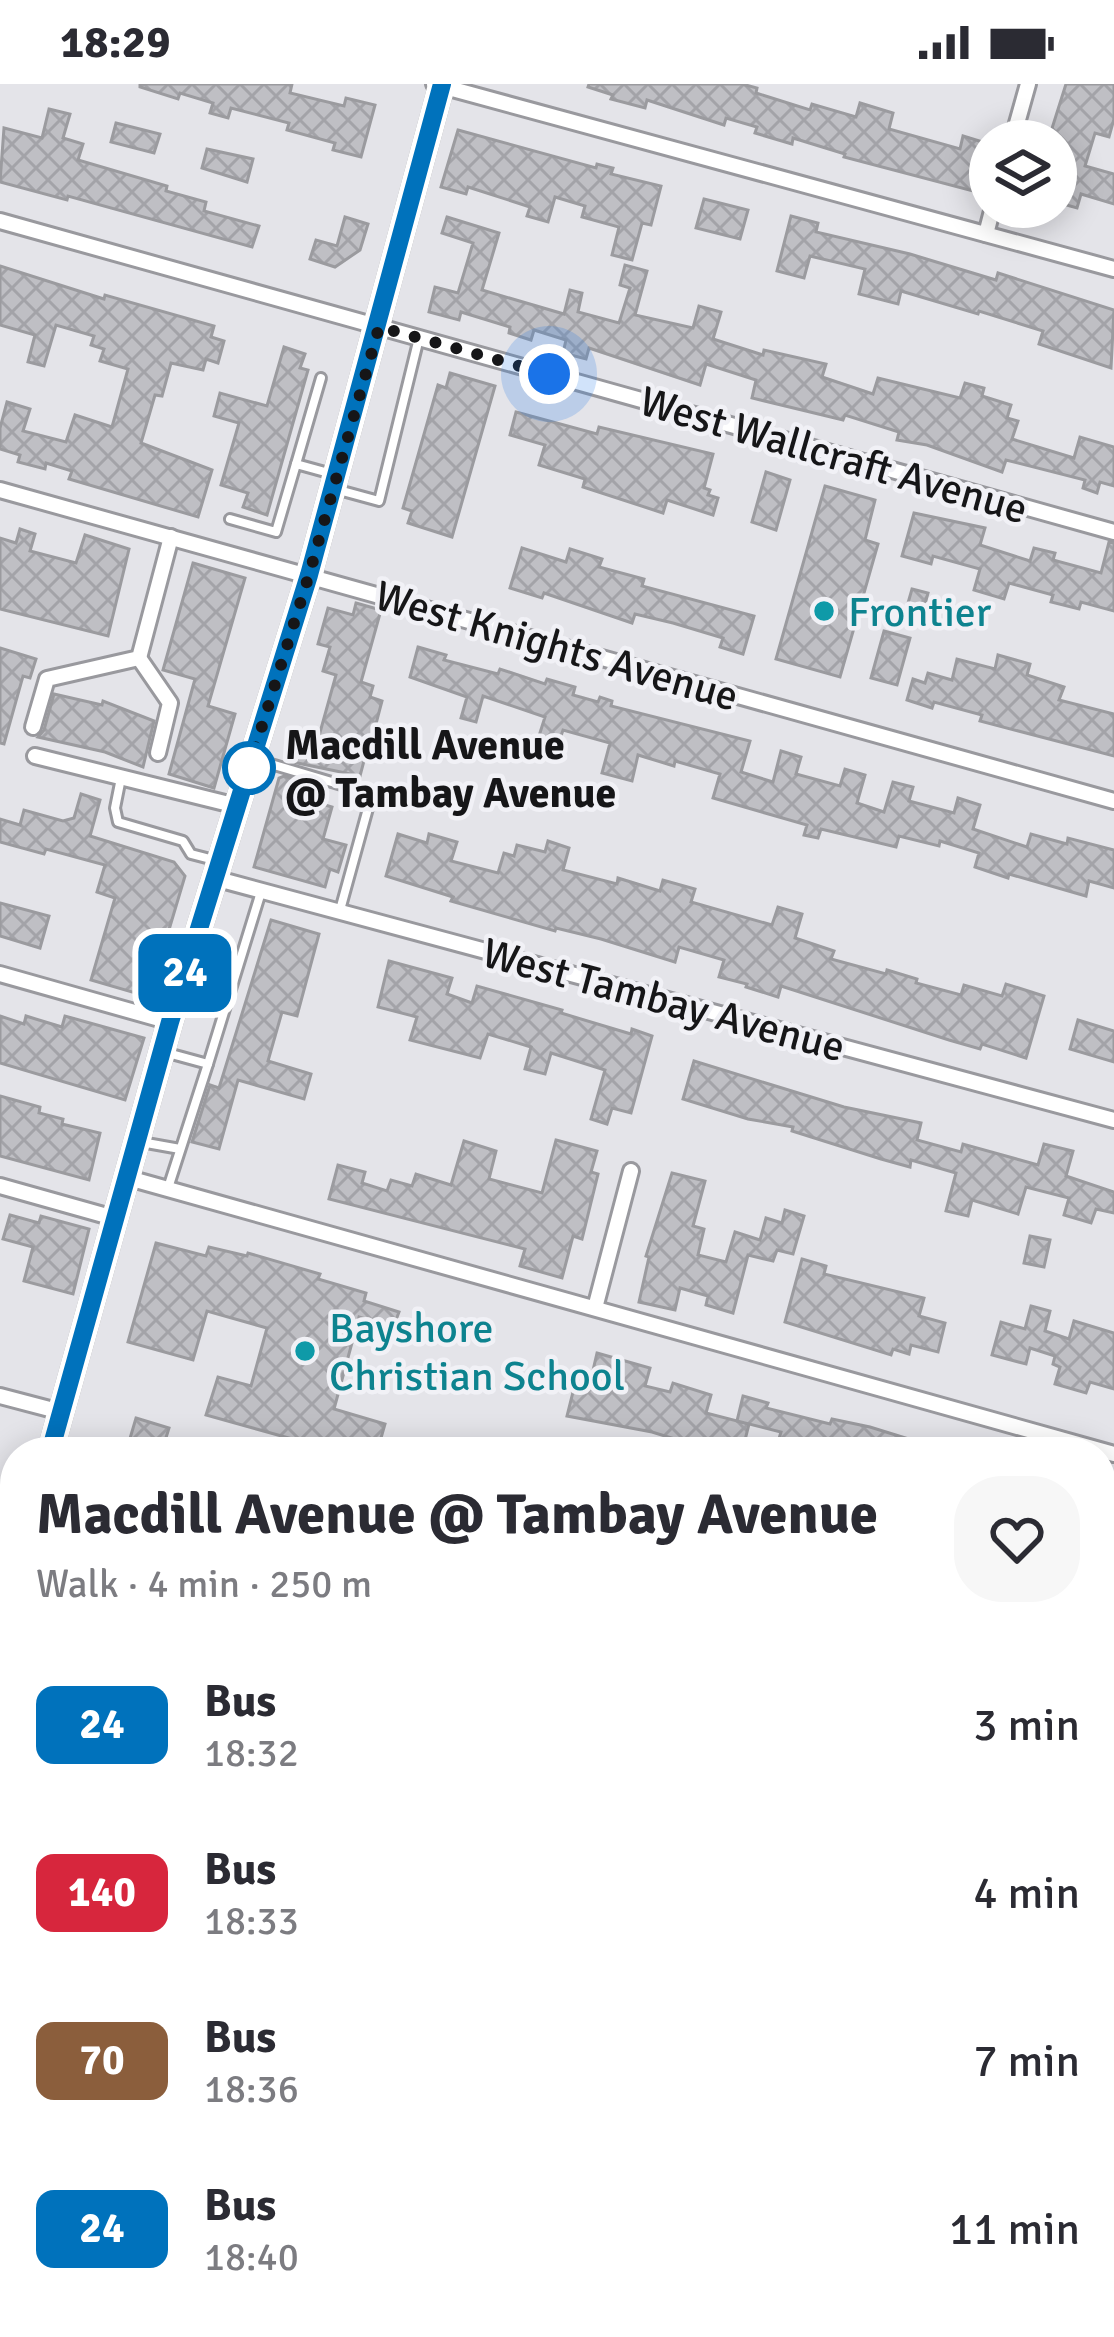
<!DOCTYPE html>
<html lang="en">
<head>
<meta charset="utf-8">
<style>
  body { margin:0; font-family:Signika,sans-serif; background:#f7f7f7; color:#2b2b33; height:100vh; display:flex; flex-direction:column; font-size:45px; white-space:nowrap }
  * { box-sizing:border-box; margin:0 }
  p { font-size:39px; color:#7c7c81 }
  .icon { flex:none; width:66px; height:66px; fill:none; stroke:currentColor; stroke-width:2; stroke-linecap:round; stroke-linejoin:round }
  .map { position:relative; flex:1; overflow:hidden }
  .sheet { position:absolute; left:0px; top:1353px; width:1116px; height:900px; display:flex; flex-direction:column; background:#fff; border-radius:48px 48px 0 0; box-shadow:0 6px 30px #0003 }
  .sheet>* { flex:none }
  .badge { padding:0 24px; border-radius:18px; font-size:42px; line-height:78px }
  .fabs { position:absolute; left:969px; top:36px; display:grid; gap:24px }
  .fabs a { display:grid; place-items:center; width:108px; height:108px; border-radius:50%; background:#fff; box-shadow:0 6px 30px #0003; font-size:60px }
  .you { position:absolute; width:60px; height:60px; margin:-30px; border:9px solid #fff; border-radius:50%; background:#1a73e8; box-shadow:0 0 0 18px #1a73e833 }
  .map>.badge { position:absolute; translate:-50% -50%; box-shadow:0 0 0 6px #fff }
  .round { display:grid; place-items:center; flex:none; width:126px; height:126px; border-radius:48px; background:#f7f7f7 }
  .headline { display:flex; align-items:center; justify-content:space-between; height:204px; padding:0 36px }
  h1 { font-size:57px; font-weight:800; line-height:90px }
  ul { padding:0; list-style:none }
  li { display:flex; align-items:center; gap:36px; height:168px; padding:0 36px }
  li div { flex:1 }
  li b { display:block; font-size:45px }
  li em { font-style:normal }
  li .badge { min-width:132px; font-weight:700; text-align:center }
  .status { display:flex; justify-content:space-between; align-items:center; height:84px; padding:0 60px; background:#fff; direction:ltr }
  .status svg { height:33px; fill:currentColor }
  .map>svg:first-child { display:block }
  .building { fill:url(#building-cross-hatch); stroke:#9b9b9f; stroke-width:3 }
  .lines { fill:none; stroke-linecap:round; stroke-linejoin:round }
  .lane-casing { stroke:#99999e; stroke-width:14 }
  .street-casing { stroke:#99999e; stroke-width:20 }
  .secondary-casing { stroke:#99999e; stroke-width:27 }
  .lane { stroke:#fff; stroke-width:8 }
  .street { stroke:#fff; stroke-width:14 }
  .secondary { stroke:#fff; stroke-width:21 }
  .line-casing { stroke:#fff; stroke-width:27 }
  .line { stroke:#0072bc; stroke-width:18 }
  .walk { stroke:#161618; stroke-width:12; stroke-dasharray:0 21.6 }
  .culture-dot { fill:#0f9aa8; stroke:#f1f1f6; stroke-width:4.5 }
  .stop-dot { fill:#fff; stroke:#0072bc; stroke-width:6 }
  .labels { text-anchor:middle; stroke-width:9; stroke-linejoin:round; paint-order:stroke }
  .street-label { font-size:42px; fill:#161618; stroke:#f1f1f6 }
  .culture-label { font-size:42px; fill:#0d838f; stroke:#f1f1f6; text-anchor:start }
  .stop-label { font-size:42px; font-weight:bold; fill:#161618; stroke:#f1f1f6; text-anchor:start }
</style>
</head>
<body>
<div class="status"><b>18:29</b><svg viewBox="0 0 49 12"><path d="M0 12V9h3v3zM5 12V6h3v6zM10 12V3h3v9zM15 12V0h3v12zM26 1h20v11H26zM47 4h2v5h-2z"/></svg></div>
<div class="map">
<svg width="1114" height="2253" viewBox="0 0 1114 2253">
  <defs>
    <pattern id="building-cross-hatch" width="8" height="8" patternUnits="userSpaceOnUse" patternTransform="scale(3)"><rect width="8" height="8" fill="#bfbfc4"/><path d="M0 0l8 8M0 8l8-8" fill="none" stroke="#a3a3a8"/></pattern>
  </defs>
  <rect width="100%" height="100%" fill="#e4e4e9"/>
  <!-- building -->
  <g class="building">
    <polygon points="140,0 292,0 290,9 344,22 346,14 375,21 361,73 333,66 335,59 287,46 289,39 231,24 228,34 210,29 213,19 180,9 178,15 140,3"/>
    <polygon points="589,0 742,0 757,4 756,9 810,26 812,20 856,33 860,19 893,29 889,45 960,65 963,52 986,59 973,107 844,73 845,70 793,54 792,60 755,49 757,43 726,34 724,41 647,16 645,24 611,15 613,11 588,3"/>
    <polygon points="1066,0 1114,0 1114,35 1109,53 1095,49 1085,82 1114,90 1114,120 1081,110 1077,124 1056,118 1056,91 1064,62 1048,57"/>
    <polygon points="49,25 70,30 63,54 83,60 78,76 167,102 166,107 206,118 204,127 259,142 252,163 68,112 67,116 0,98 4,44 42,54"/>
    <polygon points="116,39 160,50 154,69 111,58"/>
    <polygon points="458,46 596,84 597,80 613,84 611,90 661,102 651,141 642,139 632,176 612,171 619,143 582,133 585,122 555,113 548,138 527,132 530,123 468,103 466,110 441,103"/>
    <polygon points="207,65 253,75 247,98 202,84"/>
    <polygon points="704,115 748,126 740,155 696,144"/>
    <polygon points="791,132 818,139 816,148 910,170 996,196 998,189 1114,226 1111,284 1039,260 1043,247 979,227 978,230 901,207 898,220 859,210 865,185 810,172 804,194 777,187"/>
    <polygon points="345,133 368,140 360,166 335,183 310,175 316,156 337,162"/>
    <polygon points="447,133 499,149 482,206 564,230 570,206 582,209 578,228 619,239 630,204 620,201 625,181 647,187 635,231 693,244 699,222 721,228 713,255 763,271 764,266 826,280 822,293 873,310 878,294 960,314 965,299 984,304 982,312 1011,321 1007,334 1018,337 1012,355 1074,374 1080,353 1114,363 1114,402 1100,398 1097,409 1083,404 1085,396 1006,376 1002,388 927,361 897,356 899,348 845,331 843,336 752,314 756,296 706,280 700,301 589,264 586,275 563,269 566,256 534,246 531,256 509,249 510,243 461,228 459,236 429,228 435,203 458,209 473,159 442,149"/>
    <polygon points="0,182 104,215 105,211 214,242 211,253 224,257 218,279 206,275 203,286 171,279 162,312 155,311 141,359 212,386 198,433 69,395 72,387 46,379 45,385 18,378 20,371 0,365 0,344 7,318 30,325 23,347 66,358 75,331 112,343 128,285 100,277 104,265 91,261 94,252 56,241 44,282 28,278 35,251 0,241"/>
    <polygon points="284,263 305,270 300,284 308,286 267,431 243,423 248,409 221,401 239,339 214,332 220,309 267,322"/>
    <polygon points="450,289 495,302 452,453 408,439 412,427 403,424 438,301 446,304"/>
    <polygon points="516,328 597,350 599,343 713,370 704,404 710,406 708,411 718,414 713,431 667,416 663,429 583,403 585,395 539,381 545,361 510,351"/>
    <polygon points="766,388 790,396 776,446 752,438"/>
    <polygon points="825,402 875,416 865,456 878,460 840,593 776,575"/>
    <polygon points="914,429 985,444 980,461 1030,477 1034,464 1055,469 1053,476 1101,489 1109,458 1114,459 1114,527 1081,518 1079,525 1051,518 1053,511 1009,499 1004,515 974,506 980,485 933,472 931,480 902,472"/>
    <polygon points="20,445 35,450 30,467 76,479 85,451 129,465 108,552 0,525 0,454 16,459"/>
    <polygon points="522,464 566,478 570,465 602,475 599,483 644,495 642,502 754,532 743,570 720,563 723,554 673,539 635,530 632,539 544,509 542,514 510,504"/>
    <polygon points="193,479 245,494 208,622 235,630 214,704 169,690 195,595 163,586"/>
    <polygon points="912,505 928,509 922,531 906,526"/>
    <polygon points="356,519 381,526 361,598 373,602 370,613 382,617 373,651 382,653 378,668 371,666 368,674 365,673 360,692 288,677 297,645 319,652 336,591 323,587 330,563 318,560 328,524 353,531"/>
    <polygon points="884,547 910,554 897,601 871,594"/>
    <polygon points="418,563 446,571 444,576 498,590 500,585 545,600 547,595 575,603 573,611 598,618 600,613 612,617 611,622 750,657 741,688 773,698 781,667 801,673 796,690 840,702 845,685 865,691 857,719 884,728 893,698 913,703 909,717 954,729 958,714 980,721 973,745 1027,763 1031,750 1067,760 1068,754 1114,766 1114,804 1089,797 1086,812 1009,790 1008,794 975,783 979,769 940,757 939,762 899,752 896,763 821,745 818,754 804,751 807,741 713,714 720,690 675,677 674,682 638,671 632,697 602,689 610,659 563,646 559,658 539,652 545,633 483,612 476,638 461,634 467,613 410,593"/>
    <polygon points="0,564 36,575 30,594 23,592 4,660 0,659"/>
    <polygon points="998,571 1030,580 1027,591 1064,603 1059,616 1114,630 1114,672 980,637 982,631 934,618 932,624 907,616 913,595 925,599 928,589 952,596 957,575 995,585"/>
    <polygon points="54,610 102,621 103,617 154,637 143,683 105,668 38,653 44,646"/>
    <polygon points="284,692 307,699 302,714 332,723 323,755 346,761 338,788 330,785 325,803 254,783 279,694"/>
    <polygon points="81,710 100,716 90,752 174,778 185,792 149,913 91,896 115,814 97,808 105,781 46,765 44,770 0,758 0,735 20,741 24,726 63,737 74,734"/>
    <polygon points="398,750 427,759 429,750 457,758 451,777 498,789 504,769 514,772 517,761 545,768 548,757 569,764 563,786 617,800 618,794 660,807 663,796 695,805 691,818 772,841 778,823 802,830 795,854 834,867 831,875 886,890 887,886 917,895 916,899 961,911 964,901 1002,912 1006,900 1044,912 1026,974 982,960 980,965 949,956 781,902 778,913 746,903 747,900 719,893 724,876 679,863 675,878 601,855 556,844 555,847 451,817 453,813 386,792"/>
    <polygon points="0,819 49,832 40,864 0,852"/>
    <polygon points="271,836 319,850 297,932 282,928 268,977 311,990 304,1015 238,996 219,1065 192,1058 210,1001 219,1004"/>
    <polygon points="389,877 452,894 447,910 472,919 477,902 562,926 561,929 631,950 632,945 652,952 631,1029 612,1024 607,1040 591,1035 605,986 551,969 545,990 525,985 531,963 488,950 480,974 410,956 417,933 378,923"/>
    <polygon points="0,932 24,940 26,932 62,943 65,932 144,954 125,1016 0,979"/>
    <polygon points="1078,936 1114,947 1114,978 1070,965"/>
    <polygon points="694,977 844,1023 921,1039 917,1056 961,1068 963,1060 1038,1081 1044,1060 1073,1067 1066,1092 1114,1108 1114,1129 1096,1125 1091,1139 1064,1131 1069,1114 1026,1103 1018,1130 972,1116 968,1132 946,1127 956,1089 911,1076 910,1083 881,1075 792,1047 793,1043 748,1035 683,1015"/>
    <polygon points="0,1012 40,1023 39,1029 63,1035 62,1040 100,1049 89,1096 0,1072"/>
    <polygon points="556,1056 597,1067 591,1088 598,1090 582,1155 573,1152 562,1194 520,1182 525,1165 329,1115 338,1081 365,1088 362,1099 387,1107 391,1096 412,1102 416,1090 451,1101 464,1057 496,1067 489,1095 542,1109"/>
    <polygon points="672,1089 705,1097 693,1142 704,1145 698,1171 726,1178 735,1148 760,1156 766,1134 782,1139 785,1126 804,1132 793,1170 777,1166 773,1177 748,1171 733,1229 706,1221 708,1212 680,1204 675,1226 639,1218 649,1173 646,1172"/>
    <polygon points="10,1131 39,1139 41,1132 89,1145 73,1210 24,1197 33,1163 3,1155"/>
    <polygon points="1030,1152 1050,1156 1044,1183 1024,1179"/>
    <polygon points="156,1159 206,1172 209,1163 247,1172 248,1169 320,1190 318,1195 366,1209 364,1217 399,1228 393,1244 359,1233 334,1325 385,1340 377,1368 339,1368 206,1331 218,1293 251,1302 267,1244 207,1227 193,1276 128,1258"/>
    <polygon points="802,1175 826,1182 824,1190 924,1214 919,1232 945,1239 938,1268 911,1261 909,1270 893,1265 891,1271 785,1238"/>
    <polygon points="1031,1222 1050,1227 1045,1247 1069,1255 1074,1237 1114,1249 1114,1305 1090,1298 1086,1309 1055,1300 1060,1283 1053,1280 1055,1272 1030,1264 1026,1280 992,1271 1001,1238 1025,1245"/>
    <polygon points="597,1269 650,1284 645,1302 670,1308 673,1299 711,1311 706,1329 749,1340 742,1368 703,1368 704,1364 652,1348 567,1332 577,1292 591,1295"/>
    <polygon points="743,1312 768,1319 766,1324 830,1340 832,1335 870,1343 941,1365 940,1368 775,1368 781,1348 737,1337"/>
    <polygon points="136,1334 169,1344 165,1357 192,1364 191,1368 126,1368"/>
    <polygon points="1110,1551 1114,1551 1114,1711 1101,1708 1101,1583"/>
    <polygon points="0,1790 15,1793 15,1919 4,1958 0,1958"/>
    <polygon points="1101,1866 1114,1870 1114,1894 1101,1891"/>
    <polygon points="1110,2061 1114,2062 1114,2112 1101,2109"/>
    <polygon points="0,2083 15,2088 3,2130 0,2130"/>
    <polygon points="7,2238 40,2238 36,2253 3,2253"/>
    <polygon points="169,2238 219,2238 232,2253 176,2253"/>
    <polygon points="278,2238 330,2238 370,2248 369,2253 274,2253"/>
  </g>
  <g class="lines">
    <defs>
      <g id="lane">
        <polyline points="296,380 321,294"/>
        <polyline points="335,405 379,417 419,254"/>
        <polyline points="230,435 276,448 296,380 336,391"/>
        <polyline points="254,675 372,710 340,826"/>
        <polyline points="121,694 115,724 118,738 183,757 191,770 218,777"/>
        <polyline points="164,968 208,980 261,808"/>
        <polyline points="141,1058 180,1065"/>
        <polyline points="168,1104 208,980"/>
        <polyline points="0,2019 15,1974"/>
      </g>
      <g id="street">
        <polyline points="434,0 1114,185"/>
        <polyline points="1012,57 1028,0"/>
        <polyline points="0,137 1114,448"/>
        <polyline points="986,150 993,123"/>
        <polyline points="0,406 1114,717"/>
        <polyline points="139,574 170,619 158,669"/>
        <polyline points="33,643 47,595 139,574 171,453"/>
        <polyline points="35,672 237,722"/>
        <polyline points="214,794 1114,1036"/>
        <polyline points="0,890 170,938"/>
        <polyline points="125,1093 1114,1370"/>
        <polyline points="0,1102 114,1134"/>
        <polyline points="595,1224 631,1087"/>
        <polyline points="0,1312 61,1328"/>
        <polyline points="1101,1804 1114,1804"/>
        <polyline points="0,2173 15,2177"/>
        <polyline points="130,2238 134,2253"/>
        <polyline points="513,2238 569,2253"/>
        <polyline points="812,2238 826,2253"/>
        <polyline points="79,2253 82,2238"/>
        <polyline points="1003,2253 1007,2238"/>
        <polyline points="1112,2253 1114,2251"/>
      </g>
      <g id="secondary">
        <polyline points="50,1368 170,938 309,491 442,0"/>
        <polyline points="0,1549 15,1494"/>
        <polyline points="0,1751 15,1755"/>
        <polyline points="1101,2040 1114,2043"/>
      </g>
    </defs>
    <!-- lane casing -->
    <use href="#lane" class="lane-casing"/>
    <!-- street casing -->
    <use href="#street" class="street-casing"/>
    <!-- secondary casing -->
    <use href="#secondary" class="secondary-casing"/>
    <!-- lane -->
    <use href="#lane" class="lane"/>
    <!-- street -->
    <use href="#street" class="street"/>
    <!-- secondary -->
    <use href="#secondary" class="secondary"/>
  </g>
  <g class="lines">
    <defs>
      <polyline id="line" points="50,1368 170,938 309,491 442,0"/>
    </defs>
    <!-- line casing -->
    <use href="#line" class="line-casing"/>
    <!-- line -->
    <use href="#line" class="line"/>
    <!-- walk -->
    <polyline class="walk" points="249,684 309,491 379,243 549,290"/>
  </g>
  <!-- markers -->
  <g class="culture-dot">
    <circle cx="824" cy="527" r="12"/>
    <circle cx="305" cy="1267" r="12"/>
  </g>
  <circle class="stop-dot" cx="249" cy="684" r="24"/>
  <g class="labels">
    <!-- street labels -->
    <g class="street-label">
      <text transform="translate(834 370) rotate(16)" y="15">West Wallcraft Avenue</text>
      <text transform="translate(557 561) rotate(16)" y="15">West Knights Avenue</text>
      <text transform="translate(664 915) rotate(15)" y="15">West Tambay Avenue</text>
    </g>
    <!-- culture labels -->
    <g class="culture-label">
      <text x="848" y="542">Frontier</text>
      <text x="329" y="1258">Bayshore<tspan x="329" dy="48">Christian School</tspan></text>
    </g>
    <!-- stop labels -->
    <g class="stop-label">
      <text x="285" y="675">Macdill Avenue<tspan x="285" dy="48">@ Tambay Avenue</tspan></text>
    </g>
  </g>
</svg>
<div class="fabs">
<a><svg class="icon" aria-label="layers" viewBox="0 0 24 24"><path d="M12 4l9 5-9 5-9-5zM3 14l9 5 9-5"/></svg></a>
</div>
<div class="you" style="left:549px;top:290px"></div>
<b class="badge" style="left:185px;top:889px;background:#0072bc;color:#fff">24</b>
<section class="sheet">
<div class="headline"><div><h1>Macdill Avenue @ Tambay Avenue</h1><p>Walk · 4 min · 250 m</p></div><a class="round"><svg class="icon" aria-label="heart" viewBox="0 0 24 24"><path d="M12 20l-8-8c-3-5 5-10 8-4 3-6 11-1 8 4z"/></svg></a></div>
<ul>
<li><span class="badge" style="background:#0072bc;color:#fff">24</span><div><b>Bus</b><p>18:32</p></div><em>3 min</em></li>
<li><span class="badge" style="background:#d7263d;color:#fff">140</span><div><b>Bus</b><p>18:33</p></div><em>4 min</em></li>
<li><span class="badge" style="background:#8b5e3c;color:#fff">70</span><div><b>Bus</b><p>18:36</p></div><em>7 min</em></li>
<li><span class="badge" style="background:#0072bc;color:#fff">24</span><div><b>Bus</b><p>18:40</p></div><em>11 min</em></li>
</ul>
</section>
</div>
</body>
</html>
